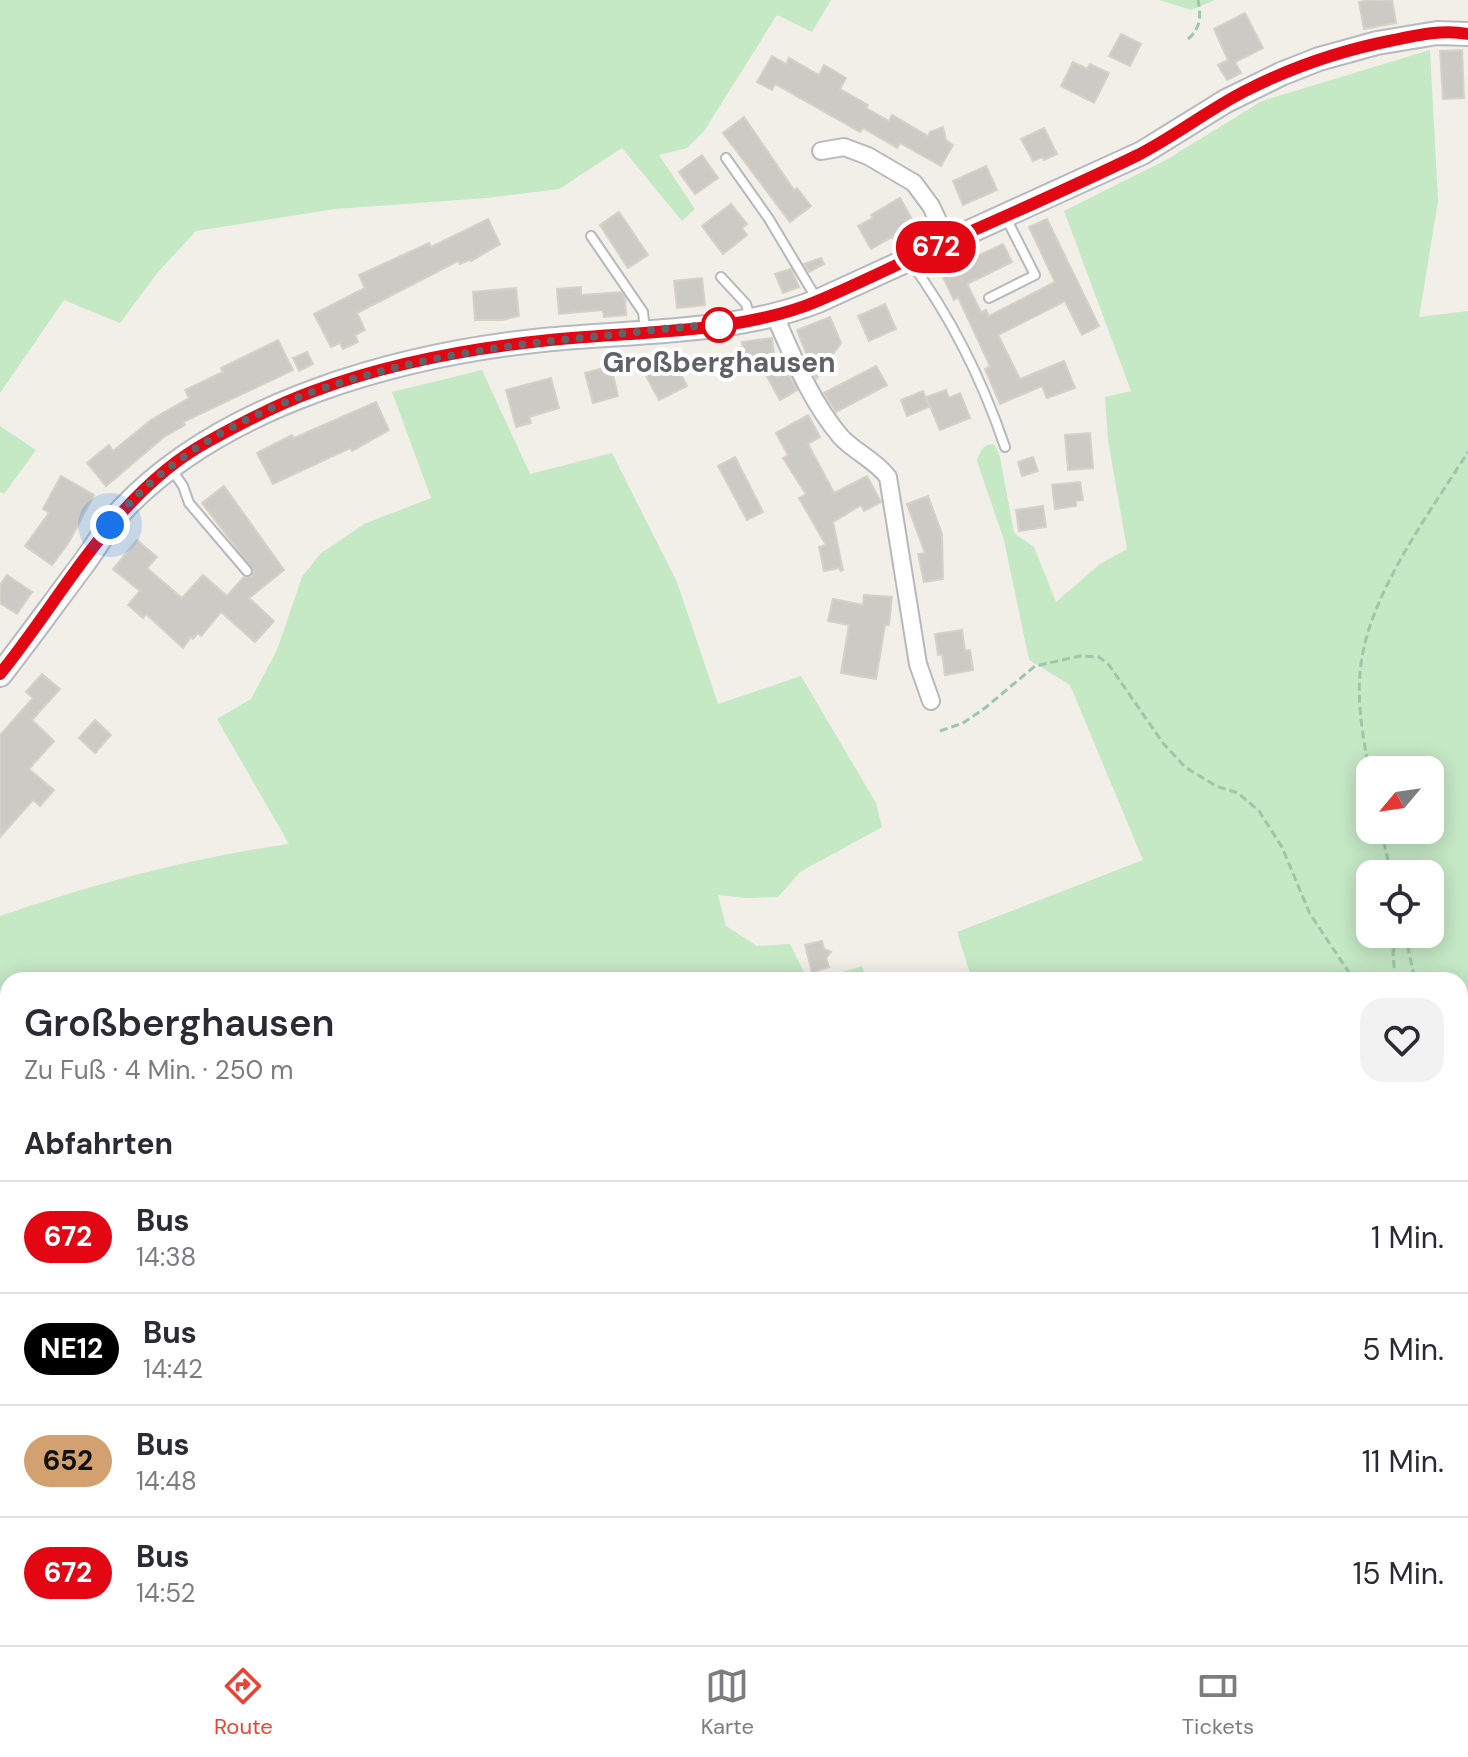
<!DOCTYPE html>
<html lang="de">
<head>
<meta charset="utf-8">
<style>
  body { margin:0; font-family:"DM Sans",sans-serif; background:#f2f2f3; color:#2b2b33; height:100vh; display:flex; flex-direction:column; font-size:30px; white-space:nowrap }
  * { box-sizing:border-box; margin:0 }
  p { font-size:26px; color:#7c7c81 }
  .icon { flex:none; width:44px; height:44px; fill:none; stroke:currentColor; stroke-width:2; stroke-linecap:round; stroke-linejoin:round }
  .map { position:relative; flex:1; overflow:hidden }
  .details { position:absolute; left:0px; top:972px; width:1468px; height:674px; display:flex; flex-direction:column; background:#fff; border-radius:24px 24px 0 0; box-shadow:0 4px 20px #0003 }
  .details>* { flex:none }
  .badge { padding:0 16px; border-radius:26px; font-size:28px; line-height:52px }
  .needle { width:52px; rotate:241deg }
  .tools { position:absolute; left:1356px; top:756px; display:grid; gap:16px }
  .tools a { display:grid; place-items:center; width:88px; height:88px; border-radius:16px; background:#fff; box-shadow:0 4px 20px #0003; font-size:40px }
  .you { position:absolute; width:40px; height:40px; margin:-20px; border:6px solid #fff; border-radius:50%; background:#1a73e8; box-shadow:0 0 0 12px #1a73e833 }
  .map>.badge { position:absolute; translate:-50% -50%; box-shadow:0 0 0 4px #fff }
  h2 { padding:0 24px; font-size:30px; line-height:72px }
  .round { display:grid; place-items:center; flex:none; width:84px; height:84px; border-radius:24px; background:#f2f2f3 }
  .overview { display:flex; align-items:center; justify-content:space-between; height:136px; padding:0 24px }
  h1 { font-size:38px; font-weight:600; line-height:60px }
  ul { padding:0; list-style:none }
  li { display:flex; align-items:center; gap:24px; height:112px; padding:0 24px; border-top:2px solid #e1e1e2 }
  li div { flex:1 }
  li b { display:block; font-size:30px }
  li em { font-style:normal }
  li .badge { min-width:88px; font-weight:700; text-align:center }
  .tabs { display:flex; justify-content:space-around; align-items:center; height:112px; border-top:2px solid #e1e1e2; background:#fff; font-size:22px; color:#7c7c81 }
  .tabs a { display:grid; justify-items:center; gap:4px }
  .tabs .current { color:#ea4335 }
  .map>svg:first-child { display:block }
  .green { fill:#c5e8c5; fill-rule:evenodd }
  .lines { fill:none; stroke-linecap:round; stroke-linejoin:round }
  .stream { stroke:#aadaff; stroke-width:5 }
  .building { fill:#cccac5; stroke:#d6d1c6; stroke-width:2 }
  .service-casing { stroke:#b5b8bc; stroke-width:12 }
  .minor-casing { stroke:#b5b8bc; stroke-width:20 }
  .secondary-casing { stroke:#b6babf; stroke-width:26 }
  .path { stroke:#9cc7a9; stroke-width:3; stroke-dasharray:8 4; stroke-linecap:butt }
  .service { stroke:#fff; stroke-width:8 }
  .minor { stroke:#fff; stroke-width:16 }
  .secondary { stroke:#fff; stroke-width:22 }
  .line-casing { stroke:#fff; stroke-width:18 }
  .line { stroke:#e30613; stroke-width:12 }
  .walk { stroke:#5f6368; stroke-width:8; stroke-dasharray:0 14.4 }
  .stop-dot { fill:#fff; stroke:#e30613; stroke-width:4 }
  .labels { text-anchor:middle; stroke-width:8; stroke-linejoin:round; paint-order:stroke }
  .stop-label { font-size:28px; font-weight:bold; fill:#5f6368; stroke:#fff }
</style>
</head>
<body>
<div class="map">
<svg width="1468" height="1645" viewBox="0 0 1468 1645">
  <rect width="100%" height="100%" fill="#f1efe8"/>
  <!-- green -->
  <g class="green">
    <polygon points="0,0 831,0 812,32 777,15 704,131 687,148 659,155 695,209 682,221 622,148 559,189 486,198 335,209 196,231 158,272 120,323 64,300 0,393"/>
    <polygon points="1159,0 1215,0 1191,10"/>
    <path d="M 1430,50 L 1438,201 L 1419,317 L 1468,311 L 1468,1645 L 0,1645 L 0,1354 L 8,1330 L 8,1638 L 1460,1638 L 1460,980 L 972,980 L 957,932 L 1143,860 L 1070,685 L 1029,660 L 1004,540 L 977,461 C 979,453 984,441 995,445 L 1000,457 L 1014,533 L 1034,547 L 1056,602 L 1100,564 L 1127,549 L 1108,440 L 1105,397 L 1131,391 L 1064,211 L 1166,160 L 1262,101 ZM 1370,770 L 1430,770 L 1430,830 L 1370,830 ZM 1370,874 L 1430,874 L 1430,934 L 1370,934 Z"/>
    <path d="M 482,370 L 530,474 L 612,453 L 677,582 L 718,704 L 801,676 L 876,803 L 882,827 L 800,872 L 778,897 L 746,898 L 718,895 L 726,926 L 757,946 L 790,944 L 808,980 L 8,980 L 8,1290 L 0,1251 L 0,916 C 94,884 190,858 289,844 L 217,719 L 251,699 L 277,650 L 302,577 L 320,554 L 364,524 L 431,498 L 392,392 Z"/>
    <polygon points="0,426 36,450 4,494 0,492"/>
    <polygon points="862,966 867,980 815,980"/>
  </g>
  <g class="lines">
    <!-- stream -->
    <polyline class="stream" points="485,1645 495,1638"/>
  </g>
  <!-- building -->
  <g class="building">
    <polygon points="1370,0 1392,0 1396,23 1364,29 1359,2"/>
    <polygon points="1245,13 1263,48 1235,62 1241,73 1227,80 1218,65 1228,60 1214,29"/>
    <polygon points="1121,34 1141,44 1130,66 1109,56"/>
    <polygon points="1462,50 1464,98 1443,99 1440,51"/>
    <polygon points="772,56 786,64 789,58 819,75 824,65 846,78 840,89 868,105 866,108 889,121 892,115 928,136 930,132 943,127 946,140 953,145 941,166 900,143 897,148 863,128 860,132 775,84 772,90 757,82"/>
    <polygon points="1073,62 1087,69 1090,64 1109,73 1094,103 1061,86"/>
    <polygon points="744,117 794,190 797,188 811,206 790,222 723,133"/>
    <polygon points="1044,128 1057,154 1044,160 1042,157 1033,161 1021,139"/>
    <polygon points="702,155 718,178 695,194 679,172"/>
    <polygon points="986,166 997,190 963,205 953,181"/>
    <polygon points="900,198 917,228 894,241 892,237 871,249 858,226 873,218 871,215"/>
    <polygon points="731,204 747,224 742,228 747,235 723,254 702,226"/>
    <polygon points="619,212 648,255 628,268 600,225"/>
    <polygon points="488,219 500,244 471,261 471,259 460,264 458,261 357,313 365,330 355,335 358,342 343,349 340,343 331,347 314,314 365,288 359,275 429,243 431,247"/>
    <polygon points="1047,219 1099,326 1082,335 1065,301 998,335 1020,379 1064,361 1075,388 1047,398 1042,386 1000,404 985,369 990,366 958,297 954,300 940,271 957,262 958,265 1003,244 1012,262 967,284 981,312 986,310 989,316 1055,282 1029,227"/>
    <polygon points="821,258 824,264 809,272 804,264"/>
    <polygon points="791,269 799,287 783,293 775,274"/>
    <polygon points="702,278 705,305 677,308 674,281"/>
    <polygon points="581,287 581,295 621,292 625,298 626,315 604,317 603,310 559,314 557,289"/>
    <polygon points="516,288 519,316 502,320 475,320 473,292"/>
    <polygon points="885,304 896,329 869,341 858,316"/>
    <polygon points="830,317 841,343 816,379 797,330"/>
    <polygon points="772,338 777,378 788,372 797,390 780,400 764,371 745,373 742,342"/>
    <polygon points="278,340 293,370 183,422 185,425 164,437 106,486 87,463 109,445 113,451 151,420 189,398 185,390 223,372 221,368"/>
    <polygon points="307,352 313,364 299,371 293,358"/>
    <polygon points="673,359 687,386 659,400 645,374"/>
    <polygon points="611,366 618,396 593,403 585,373"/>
    <polygon points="876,366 887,385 836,412 824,393"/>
    <polygon points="551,378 559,408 529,417 531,423 516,427 506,390"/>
    <polygon points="946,390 949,398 960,393 970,418 940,430 926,397"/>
    <polygon points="923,391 929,407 907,416 901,400"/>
    <polygon points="376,402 389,430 352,451 350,448 273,484 257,453 292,435 294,438"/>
    <polygon points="808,415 820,437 808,444 834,493 867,476 881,502 864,511 861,505 833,522 843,570 841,571 839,568 824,571 819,547 826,545 799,498 806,494 783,458 788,455 776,433"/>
    <polygon points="1090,433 1093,468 1068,470 1065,435"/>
    <polygon points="735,457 763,512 747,520 718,466"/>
    <polygon points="1033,457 1038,471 1022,476 1018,462"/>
    <polygon points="61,476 94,495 69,542 52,565 25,546 49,513 43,509"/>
    <polygon points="1080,482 1083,500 1076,501 1076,506 1055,509 1052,485"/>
    <polygon points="224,486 284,570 249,598 274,621 255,642 221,612 201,636 198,633 193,639 191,637 183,648 146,614 143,618 128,605 140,591 113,569 137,540 157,557 147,568 182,598 203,575 227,596 244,577 252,576 254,571 202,503"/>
    <polygon points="928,496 942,534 943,579 924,582 918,554 925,553 907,504"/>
    <polygon points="1043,506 1046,527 1019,531 1016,510"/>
    <polygon points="7,575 32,592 17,614 0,603 0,585"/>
    <polygon points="864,595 892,597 889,625 885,625 876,679 841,673 849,625 828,621 833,599 863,605"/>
    <polygon points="962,630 965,651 970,650 973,670 945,675 942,654 938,655 935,634"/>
    <polygon points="42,674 60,689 32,720 54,741 29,769 54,790 40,806 33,800 0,837 0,735 33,698 26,692"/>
    <polygon points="95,720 111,735 95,753 79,738"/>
    <polygon points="822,941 824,949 831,952 826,958 829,967 812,972 805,945"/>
  </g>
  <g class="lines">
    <defs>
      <g id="service">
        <polyline points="726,158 769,219 818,301"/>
        <polyline points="591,236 643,312 645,331"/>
        <path d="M 909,260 C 952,318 982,379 1005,447"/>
        <polyline points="721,277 746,304 751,320"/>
        <polyline points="989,298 1035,275 1006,218"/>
        <polyline points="172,470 183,486 189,503 247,571"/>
        <polyline points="1460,1119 1468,1112"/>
      </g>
      <g id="minor">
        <polyline points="821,151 844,147 868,156 914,183 931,206 948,242"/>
        <path d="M 775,316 C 793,357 811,402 841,437 C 855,452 875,460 888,477 L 918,664 L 931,701"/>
      </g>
      <path id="secondary" d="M 0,675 C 29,638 56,600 84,563 C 97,545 108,525 123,509 C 225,402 400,355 543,340 C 632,331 735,334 818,301 L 1142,153 L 1226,101 L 1281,74 L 1319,59 L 1377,43 L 1437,33 L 1468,34"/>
    </defs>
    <!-- service casing -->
    <use href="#service" class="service-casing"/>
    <!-- minor casing -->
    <use href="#minor" class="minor-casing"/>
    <!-- secondary casing -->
    <use href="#secondary" class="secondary-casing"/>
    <!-- path -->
    <g class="path">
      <path d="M 1188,39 C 1201,28 1201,16 1198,0"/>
      <polyline points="940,731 963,723 985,708 1035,666 1080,656 1099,657 1109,665 1163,743 1185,767 1216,786 1238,793 1259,811 1282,847 1310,914 1354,980"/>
      <path d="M 1370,774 C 1363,737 1356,701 1361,664 C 1370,593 1430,512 1468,452"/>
      <polyline points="1381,830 1391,874"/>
      <polyline points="1405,934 1415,980"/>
      <polyline points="1395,980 1393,952 1399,934"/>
      <polyline points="0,1192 2,1233 0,1262"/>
      <polyline points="0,1326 8,1327"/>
      <polyline points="0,1524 8,1502"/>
      <polyline points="0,1637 8,1635"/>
      <polyline points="1049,1638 1049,1645"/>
      <polyline points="1080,1638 1085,1645"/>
      <polyline points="539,1645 552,1638"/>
      <polyline points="1014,1645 1020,1638"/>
    </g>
    <!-- service -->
    <use href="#service" class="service"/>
    <!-- minor -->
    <use href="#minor" class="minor"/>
    <!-- secondary -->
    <use href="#secondary" class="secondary"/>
  </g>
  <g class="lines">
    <defs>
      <path id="line" d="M 0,674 C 64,595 116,491 209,441 C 243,422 278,404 314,391 C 384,365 467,349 541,341 C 628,331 740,335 820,300 C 858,284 896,265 933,248 C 1002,218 1070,188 1138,155 C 1175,136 1208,110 1245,91 C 1292,67 1342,50 1394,40 C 1417,35 1444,29 1468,34"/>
    </defs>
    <!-- line casing -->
    <use href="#line" class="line-casing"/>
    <!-- line -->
    <use href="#line" class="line"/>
    <!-- walk -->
    <path class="walk" d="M 110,525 C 223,385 441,350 610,335 C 646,331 683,326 719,325"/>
  </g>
  <!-- markers -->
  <circle class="stop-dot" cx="719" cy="325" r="16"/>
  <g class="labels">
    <!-- stop labels -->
    <g class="stop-label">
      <text x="719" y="372">Großberghausen</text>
    </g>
  </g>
</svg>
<div class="tools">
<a><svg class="needle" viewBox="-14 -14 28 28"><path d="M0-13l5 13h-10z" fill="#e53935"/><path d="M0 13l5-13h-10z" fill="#7c7c81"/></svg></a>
<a><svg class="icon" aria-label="locate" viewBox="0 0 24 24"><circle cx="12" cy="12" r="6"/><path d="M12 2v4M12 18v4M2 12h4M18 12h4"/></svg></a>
</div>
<div class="you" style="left:110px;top:525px"></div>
<b class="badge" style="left:936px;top:247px;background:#e30613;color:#fff">672</b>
<section class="details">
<div class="overview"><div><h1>Großberghausen</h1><p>Zu Fuß · 4 Min. · 250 m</p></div><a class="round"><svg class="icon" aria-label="heart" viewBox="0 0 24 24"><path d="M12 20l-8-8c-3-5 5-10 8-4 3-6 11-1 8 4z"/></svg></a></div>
<h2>Abfahrten</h2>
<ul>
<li><span class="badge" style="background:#e30613;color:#fff">672</span><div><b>Bus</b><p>14:38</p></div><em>1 Min.</em></li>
<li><span class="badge" style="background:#000;color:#fff">NE12</span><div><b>Bus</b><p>14:42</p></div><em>5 Min.</em></li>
<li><span class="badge" style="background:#d3a170;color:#111">652</span><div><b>Bus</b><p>14:48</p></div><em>11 Min.</em></li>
<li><span class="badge" style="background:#e30613;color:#fff">672</span><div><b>Bus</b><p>14:52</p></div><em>15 Min.</em></li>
</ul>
</section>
</div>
<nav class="tabs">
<a class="current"><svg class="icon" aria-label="directions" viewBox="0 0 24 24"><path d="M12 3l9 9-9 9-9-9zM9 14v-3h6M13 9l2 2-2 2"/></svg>Route</a>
<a><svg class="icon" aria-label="map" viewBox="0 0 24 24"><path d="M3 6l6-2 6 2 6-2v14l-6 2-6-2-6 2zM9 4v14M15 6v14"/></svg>Karte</a>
<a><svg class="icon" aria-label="tickets" viewBox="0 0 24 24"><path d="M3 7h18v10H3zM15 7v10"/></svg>Tickets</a>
</nav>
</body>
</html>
